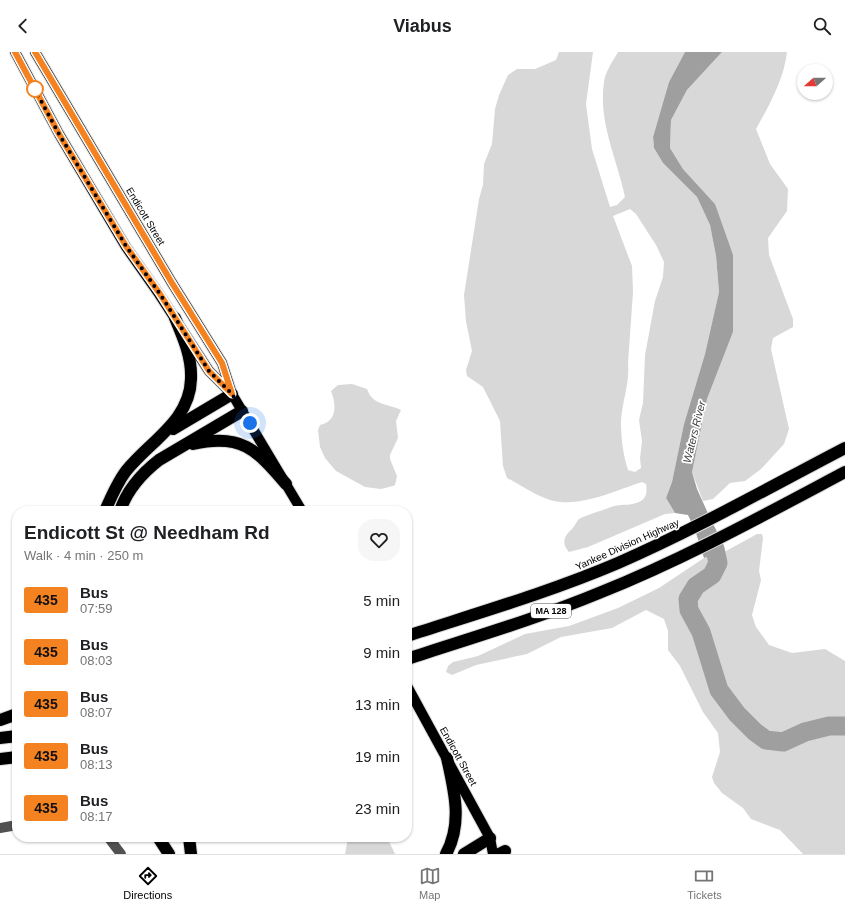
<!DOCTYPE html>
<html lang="en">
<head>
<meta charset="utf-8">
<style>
  body { margin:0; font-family:Arial,sans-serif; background:#f6f6f6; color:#202124; height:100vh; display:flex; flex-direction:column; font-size:15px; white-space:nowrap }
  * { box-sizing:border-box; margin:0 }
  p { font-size:13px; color:#757577 }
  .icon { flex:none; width:22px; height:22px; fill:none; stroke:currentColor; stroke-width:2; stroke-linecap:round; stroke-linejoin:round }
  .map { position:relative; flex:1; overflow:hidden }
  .details { position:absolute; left:12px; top:454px; width:400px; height:336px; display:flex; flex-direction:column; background:#fff; border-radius:16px; box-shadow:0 1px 3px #0004 }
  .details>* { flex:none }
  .badge { padding:0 8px; border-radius:3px; font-size:14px; line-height:26px }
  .needle { width:26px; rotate:249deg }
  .controls { position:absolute; left:797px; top:12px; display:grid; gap:8px }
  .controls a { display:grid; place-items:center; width:36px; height:36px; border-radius:50%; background:#fff; box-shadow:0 1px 3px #0004; font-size:20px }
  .you { position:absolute; width:20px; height:20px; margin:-10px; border:3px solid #fff; border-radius:50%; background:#1a73e8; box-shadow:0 0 0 6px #1a73e833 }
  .map>.badge { position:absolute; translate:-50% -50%; box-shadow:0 0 0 2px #fff }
  .round { display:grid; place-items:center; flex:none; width:42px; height:42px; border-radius:16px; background:#f6f6f6 }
  .summary { display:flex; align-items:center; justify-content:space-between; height:68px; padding:0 12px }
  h1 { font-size:19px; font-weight:700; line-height:30px }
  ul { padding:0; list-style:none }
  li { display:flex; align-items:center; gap:12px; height:52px; padding:0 12px }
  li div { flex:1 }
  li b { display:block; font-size:15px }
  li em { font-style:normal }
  li .badge { min-width:44px; font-weight:700; text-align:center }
  header { display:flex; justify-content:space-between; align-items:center; height:52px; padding:0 12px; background:#fff; font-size:18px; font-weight:700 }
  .tab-bar { display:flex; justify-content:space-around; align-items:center; height:56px; border-top:1px solid #e0e0e0; background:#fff; font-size:11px; color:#757577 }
  .tab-bar a { display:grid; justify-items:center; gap:2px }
  .tab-bar .active { color:#000 }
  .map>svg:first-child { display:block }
  .green { fill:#d8d8d8; fill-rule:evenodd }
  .water { fill:#9f9f9f }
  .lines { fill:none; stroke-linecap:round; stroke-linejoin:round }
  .river { stroke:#9f9f9f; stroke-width:19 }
  .major-casing { stroke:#dbdbdb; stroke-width:12 }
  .highway-casing { stroke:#dbdbdb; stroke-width:14 }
  .minor { stroke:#515151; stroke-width:10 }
  .major { stroke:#000; stroke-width:10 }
  .highway { stroke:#000; stroke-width:12 }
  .line-casing { stroke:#fff; stroke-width:9 }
  .line { stroke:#f58220; stroke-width:6 }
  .walk { stroke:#000; stroke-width:4; stroke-dasharray:0 7.2 }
  .stop-dot { fill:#fff; stroke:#f58220; stroke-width:2 }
  .labels { text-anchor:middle; stroke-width:3.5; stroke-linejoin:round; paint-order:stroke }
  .shield { fill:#fff; stroke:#4c4c4c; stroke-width:1 }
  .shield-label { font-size:9px; font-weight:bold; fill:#000 }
  .street-label { font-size:10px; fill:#000; stroke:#fff }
  .water-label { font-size:11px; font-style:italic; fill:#404040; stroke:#fff }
</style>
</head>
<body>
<header><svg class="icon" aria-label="back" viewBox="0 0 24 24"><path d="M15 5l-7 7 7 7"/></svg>Viabus<svg class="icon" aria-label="search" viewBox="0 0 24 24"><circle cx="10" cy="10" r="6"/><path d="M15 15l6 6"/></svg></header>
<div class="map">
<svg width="845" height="802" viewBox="0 0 845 802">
  <rect width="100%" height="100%" fill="#fff"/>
  <!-- green -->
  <g class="green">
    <path d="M 559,0 L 593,0 L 586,52 L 592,97 L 610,155 L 617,153 L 625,145 C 617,107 598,70 604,30 C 605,20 613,9 618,0 L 685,0 L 669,30 L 653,85 L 654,96 L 663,111 L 697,145 L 710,173 L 716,204 L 719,240 L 705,302 L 684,372 L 672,430 L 666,446 L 675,461 L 665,462 L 588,495 L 569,500 C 561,491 564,484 572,477 C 575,474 576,470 579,467 C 581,465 609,456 614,454 C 622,452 633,454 641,449 C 647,445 647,439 646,432 L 642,430 C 617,438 588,452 561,450 C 543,449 523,434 507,426 L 503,414 L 500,369 L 483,335 L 467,324 L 466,318 L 472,299 L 466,269 L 464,243 L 479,147 L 483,133 L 484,112 L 492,92 L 495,57 L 499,43 L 508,23 L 517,17 L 535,17 L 556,8 ZM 630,157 L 636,162 L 656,193 L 664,210 L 663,225 L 655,249 L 645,303 L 643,351 L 639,368 L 642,389 L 640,406 L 641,416 L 635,420 L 628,418 C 623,402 621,387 621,369 C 622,350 630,331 628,311 L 633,240 L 632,214 L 613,164 Z"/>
    <path d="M 722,0 L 787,0 C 784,27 769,54 756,77 L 770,112 L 788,137 L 787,159 L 768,186 L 769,203 L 793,267 L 793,275 L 773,286 L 771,297 L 789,377 L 784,392 L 761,417 L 745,429 L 730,431 L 713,447 L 703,449 L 692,420 L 696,398 L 707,347 L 733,280 L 715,152 L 683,117 L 670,96 L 671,68 L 687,38 Z"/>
    <path d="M 352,332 L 367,337 C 373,354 387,351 401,358 L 396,369 L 398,386 L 390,403 L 390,407 L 397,424 L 395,433 L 393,434 L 381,437 L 365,435 L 336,419 L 325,406 L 320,395 L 318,378 L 320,373 C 338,369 336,352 331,339 L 338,333 Z"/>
    <polygon points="757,482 762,482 763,486 759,519 761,528 752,563 756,575 769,593 792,601 825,597 845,609 845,802 803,802 780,778 751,767 743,756 722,741 714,731 712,725 720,700 718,681 703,660 680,614 668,598 668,579 664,567 646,558 612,576 561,585 527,602 476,613 452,623 446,620 448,614 453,610 478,604 525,582 569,574 618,556 659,536 704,506 726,499"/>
    <polygon points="350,785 387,785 395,802 345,802 347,791"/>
  </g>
  <!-- water -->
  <polygon class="water" points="685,0 722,0 687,38 671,68 670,96 683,117 715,152 733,203 733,280 707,347 692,420 697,437 725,499 704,506 695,478 688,463 675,461 666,446 672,430 684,372 705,302 719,240 716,204 710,173 697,145 663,111 654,96 653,85 669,30"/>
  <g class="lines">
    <!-- river -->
    <polyline class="river" points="706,479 715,497 718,511 712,523 696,534 688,547 689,558 701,580 719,638 737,662 755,680 766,688 783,690 805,680 829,674 845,674"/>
    <defs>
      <g id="major">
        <polyline points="15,0 59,82 126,195 159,242 209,319 232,342"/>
        <polyline points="35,0 172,231 222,311 232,342 302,459"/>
        <polyline points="407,634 490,786 493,802"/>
      </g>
      <g id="highway">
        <polyline points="173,377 232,342"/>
        <path d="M 193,392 C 241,381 256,397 286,432"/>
        <path d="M 105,459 C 111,445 117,431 126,419 C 150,389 190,369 191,327 C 192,305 183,285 175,266"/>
        <path d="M 120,459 C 127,438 141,422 159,408 L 242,359"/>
        <path d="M 407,584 C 478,561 550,540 618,511 C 696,477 770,435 845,396"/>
        <path d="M 407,607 C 471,586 536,567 599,541 C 684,507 764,463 845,420"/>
        <polyline points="0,668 17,662"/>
        <polyline points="0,686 17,684"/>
        <polyline points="0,707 17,705"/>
        <polyline points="158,785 169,802"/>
        <polyline points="189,785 191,802"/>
        <path d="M 446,802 C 463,771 454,738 447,706"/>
        <polyline points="464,802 490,786"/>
        <polyline points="499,802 505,799"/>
      </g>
    </defs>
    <!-- major casing -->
    <use href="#major" class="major-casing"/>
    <!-- highway casing -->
    <use href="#highway" class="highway-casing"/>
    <!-- minor -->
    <g class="minor">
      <polyline points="0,776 17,773"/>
      <polyline points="108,785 121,802"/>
    </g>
    <!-- major -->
    <use href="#major" class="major"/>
    <!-- highway -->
    <use href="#highway" class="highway"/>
  </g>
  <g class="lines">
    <defs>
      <polyline id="line" points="15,0 59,82 126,194 160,242 209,319 232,342 222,311 172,231 35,0"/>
    </defs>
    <!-- line casing -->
    <use href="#line" class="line-casing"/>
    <!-- line -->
    <use href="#line" class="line"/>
    <!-- walk -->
    <polyline class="walk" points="35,37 33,34 59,82 126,194 160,242 209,319 232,342 250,371"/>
  </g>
  <!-- markers -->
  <circle class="stop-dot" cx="35" cy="37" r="8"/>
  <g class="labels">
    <!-- shield labels -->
    <rect class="shield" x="531" y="552" width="40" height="14" rx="3"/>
    <g class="shield-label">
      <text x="551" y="562">MA 128</text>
    </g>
    <!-- street labels -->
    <g class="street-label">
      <text transform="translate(146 164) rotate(59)" y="4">Endicott Street</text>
      <text transform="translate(627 492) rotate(-24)" y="4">Yankee Division Highway</text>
      <text transform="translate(459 704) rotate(61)" y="4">Endicott Street</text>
    </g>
    <!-- water labels -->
    <g class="water-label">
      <text transform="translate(694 380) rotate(-76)" y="4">Waters River</text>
    </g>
  </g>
</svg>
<div class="controls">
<a><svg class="needle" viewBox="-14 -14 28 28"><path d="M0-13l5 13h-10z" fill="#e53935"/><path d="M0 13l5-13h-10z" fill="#757577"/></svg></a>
</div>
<div class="you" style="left:250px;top:371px"></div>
<section class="details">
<div class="summary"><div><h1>Endicott St @ Needham Rd</h1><p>Walk · 4 min · 250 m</p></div><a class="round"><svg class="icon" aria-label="heart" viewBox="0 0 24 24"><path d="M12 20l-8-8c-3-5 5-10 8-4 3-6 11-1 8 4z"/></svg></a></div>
<ul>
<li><span class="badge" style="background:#f58220;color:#111">435</span><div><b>Bus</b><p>07:59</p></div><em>5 min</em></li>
<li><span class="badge" style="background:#f58220;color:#111">435</span><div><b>Bus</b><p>08:03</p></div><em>9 min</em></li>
<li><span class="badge" style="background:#f58220;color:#111">435</span><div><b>Bus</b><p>08:07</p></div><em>13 min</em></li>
<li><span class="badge" style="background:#f58220;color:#111">435</span><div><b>Bus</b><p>08:13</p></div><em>19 min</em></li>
<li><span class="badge" style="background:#f58220;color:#111">435</span><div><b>Bus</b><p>08:17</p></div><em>23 min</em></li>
</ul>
</section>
</div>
<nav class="tab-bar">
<a class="active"><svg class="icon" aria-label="directions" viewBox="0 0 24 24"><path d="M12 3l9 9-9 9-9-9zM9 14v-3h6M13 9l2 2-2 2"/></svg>Directions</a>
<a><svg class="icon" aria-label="map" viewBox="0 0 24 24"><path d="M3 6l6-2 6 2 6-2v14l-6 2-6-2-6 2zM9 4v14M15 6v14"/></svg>Map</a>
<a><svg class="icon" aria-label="tickets" viewBox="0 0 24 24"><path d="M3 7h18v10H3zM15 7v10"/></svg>Tickets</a>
</nav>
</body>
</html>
